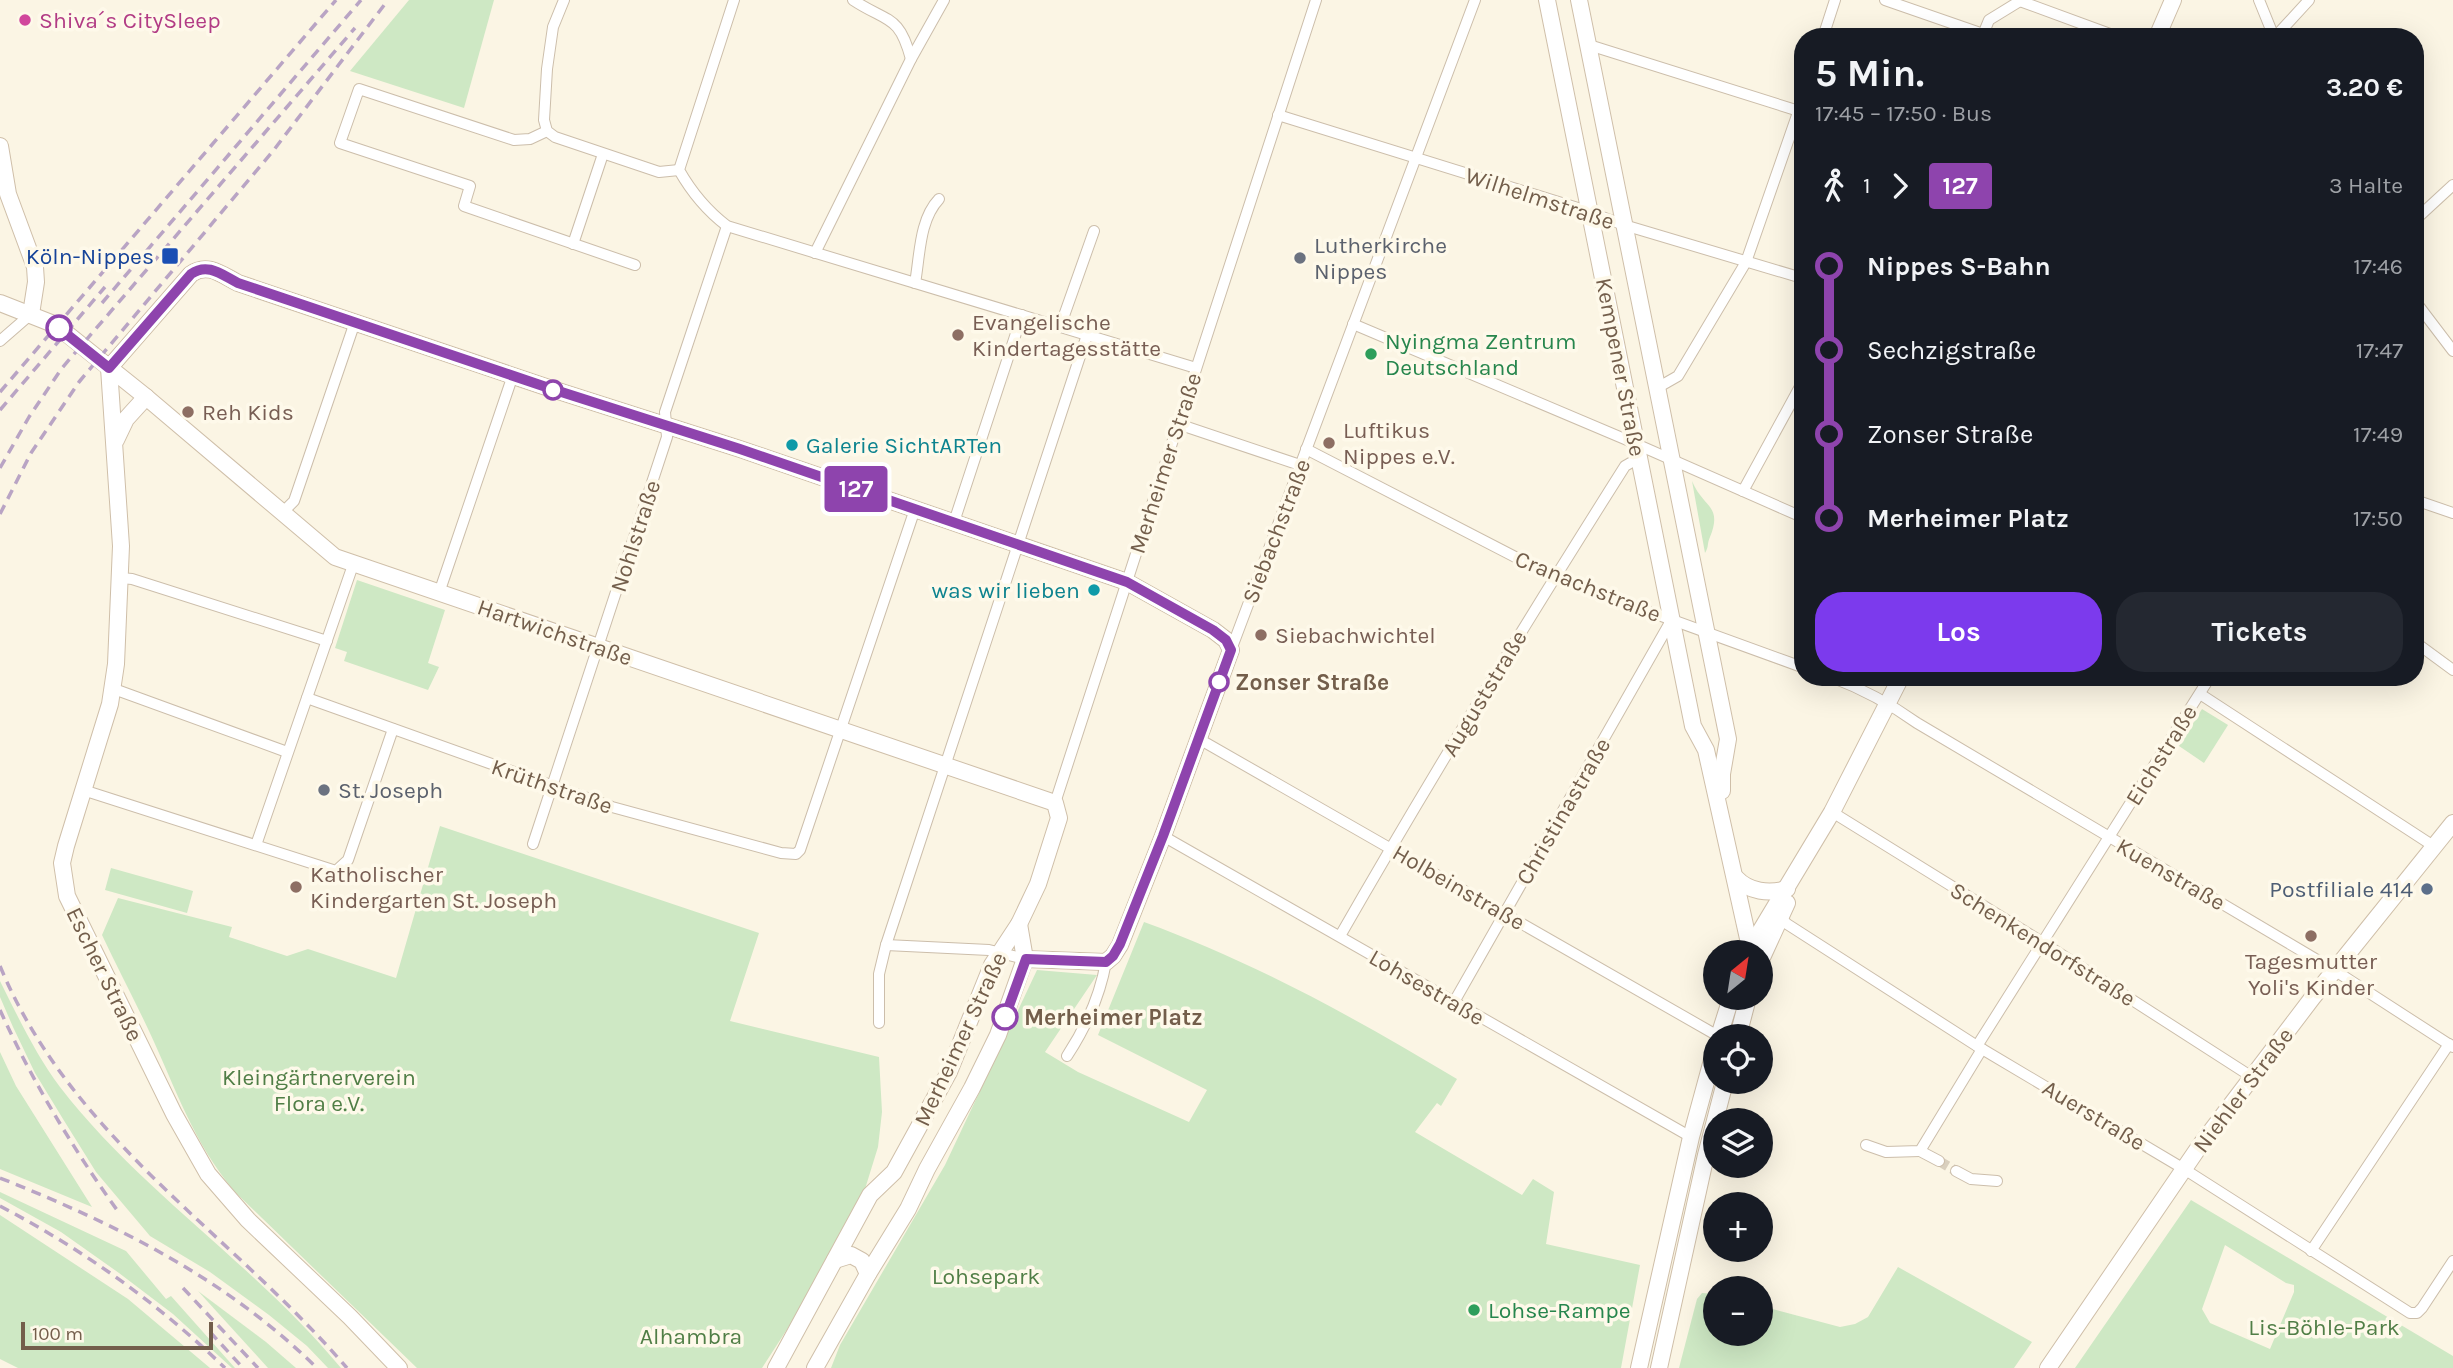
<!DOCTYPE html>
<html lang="de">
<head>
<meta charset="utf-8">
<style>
  body { margin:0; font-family:Karla,sans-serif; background:#242831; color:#f1f3f6; height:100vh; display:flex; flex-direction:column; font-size:26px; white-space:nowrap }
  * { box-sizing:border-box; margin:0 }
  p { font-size:23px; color:#9ea1a6 }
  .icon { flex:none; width:38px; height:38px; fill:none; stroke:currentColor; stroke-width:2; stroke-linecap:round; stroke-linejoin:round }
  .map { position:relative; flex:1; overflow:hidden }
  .drawer { position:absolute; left:1794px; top:28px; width:630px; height:658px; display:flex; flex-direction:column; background:#171b24; border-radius:28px; box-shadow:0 7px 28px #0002 }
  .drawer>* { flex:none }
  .badge { padding:0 14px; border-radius:5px; font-size:24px; line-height:46px }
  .needle { width:46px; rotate:30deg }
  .controls { position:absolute; left:1703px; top:940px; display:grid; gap:14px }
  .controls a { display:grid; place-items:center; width:70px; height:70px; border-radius:50%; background:#171b24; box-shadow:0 7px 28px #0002; font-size:35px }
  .scale { position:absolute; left:21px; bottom:18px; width:192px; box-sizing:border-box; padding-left:7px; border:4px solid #735e4b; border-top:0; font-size:19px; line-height:24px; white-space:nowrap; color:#735e4b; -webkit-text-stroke:5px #fef9ea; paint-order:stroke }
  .map>.badge { position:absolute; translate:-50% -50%; box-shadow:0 0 0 4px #fff }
  .legs { display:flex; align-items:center; gap:10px; height:77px; padding:0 21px; font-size:23px }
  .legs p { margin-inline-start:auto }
  .head { display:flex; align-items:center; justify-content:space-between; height:119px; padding:0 21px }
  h1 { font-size:38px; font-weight:700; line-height:52px }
  .button { display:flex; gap:14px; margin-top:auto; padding:14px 21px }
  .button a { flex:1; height:80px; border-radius:28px; background:#7c3aed; color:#fff; font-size:28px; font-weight:700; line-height:80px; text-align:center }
  .button a+a { background:#242831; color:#f1f3f6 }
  ul { padding:0 21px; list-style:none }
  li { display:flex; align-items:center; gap:24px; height:84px; font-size:26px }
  li i { display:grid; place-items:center; width:10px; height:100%; margin:0 9px; background:currentColor }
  li i::after { content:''; width:18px; height:18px; margin:-9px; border:5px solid; border-radius:50%; background:#171b24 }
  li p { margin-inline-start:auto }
  li:first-child i { background:linear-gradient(#0000 50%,currentColor 0) }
  li:last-child i { background:linear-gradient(currentColor 50%,#0000 0) }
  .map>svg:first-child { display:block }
  .green { fill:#cee8c4; fill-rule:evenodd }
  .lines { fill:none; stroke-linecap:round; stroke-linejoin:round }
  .street-tunnel { stroke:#d9cfbe; stroke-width:10; stroke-dasharray:10 5; stroke-linecap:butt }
  .street-casing { stroke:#ccbeab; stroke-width:12 }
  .secondary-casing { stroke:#cfbfa9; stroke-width:18 }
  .street { stroke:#fff; stroke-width:10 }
  .secondary { stroke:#fff; stroke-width:16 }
  .rail { stroke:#b9a4c4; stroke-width:3.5; stroke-dasharray:10 7; stroke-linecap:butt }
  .line-1-casing { stroke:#fff; stroke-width:16 }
  .line-1 { stroke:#8e44ad; stroke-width:10 }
  .hotel-dot { fill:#d1479c; stroke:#fef9ea; stroke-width:2.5 }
  .transit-dot { fill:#1a4fb4; stroke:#fef9ea; stroke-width:2.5 }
  .worship-dot { fill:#6b7280; stroke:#fef9ea; stroke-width:2.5 }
  .stop-1-dot { fill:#fff; stroke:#8e44ad; stroke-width:3.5 }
  .education-dot { fill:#8d6e63; stroke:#fef9ea; stroke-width:2.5 }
  .leisure-dot { fill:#2e9e5b; stroke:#fef9ea; stroke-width:2.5 }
  .culture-dot { fill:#0f9aa8; stroke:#fef9ea; stroke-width:2.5 }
  .service-dot { fill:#5c6f8a; stroke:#fef9ea; stroke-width:2.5 }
  .labels { text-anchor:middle; stroke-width:7; stroke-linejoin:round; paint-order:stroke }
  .hotel-label { font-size:23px; fill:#b23c85; stroke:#fef9ea; text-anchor:start }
  .street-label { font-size:23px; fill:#735e4b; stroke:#fef9ea }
  .worship-label { font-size:23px; fill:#5b616d; stroke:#fef9ea; text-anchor:start }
  .transit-label { font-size:23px; fill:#164399; stroke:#fef9ea; text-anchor:end }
  .education-label { font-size:23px; fill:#785e54; stroke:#fef9ea; text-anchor:start }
  .leisure-label { font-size:23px; fill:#27864d; stroke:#fef9ea; text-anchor:start }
  .culture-label { font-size:23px; fill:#0d838f; stroke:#fef9ea; text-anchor:start }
  .stop-label { font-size:23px; font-weight:bold; fill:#735e4b; stroke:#fef9ea; text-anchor:start }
  .service-label { font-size:23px; fill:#4e5e75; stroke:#fef9ea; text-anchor:end }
  .park-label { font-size:23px; fill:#507e46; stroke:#fef9ea }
</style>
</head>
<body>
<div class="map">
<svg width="2453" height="1368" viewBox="0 0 2453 1368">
  <rect width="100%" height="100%" fill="#fbf5e4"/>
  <!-- green -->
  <g class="green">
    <polygon points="409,0 494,0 464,108 350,71"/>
    <path d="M 1692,481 C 1703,508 1723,505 1710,537 C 1707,543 1709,547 1705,553 Z"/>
    <polygon points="357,580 445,610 428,663 439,667 428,690 344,661 347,652 335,648"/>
    <polygon points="2202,709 2228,725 2204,763 2179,746"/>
    <path d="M 440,826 L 759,933 L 730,1021 L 879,1057 L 882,1112 L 878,1147 L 865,1189 L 793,1320 L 762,1368 L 417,1368 L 235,1192 C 193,1142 176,1089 149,1031 C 134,999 117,967 102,935 L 118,898 L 232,927 L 229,937 L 287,956 L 308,949 L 396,978 Z"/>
    <polygon points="111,868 193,891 187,913 105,890"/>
    <path d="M 1144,922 C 1254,962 1357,1019 1457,1079 L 1441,1106 L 1437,1103 L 1415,1132 L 1522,1195 L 1533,1179 L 1554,1192 L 1546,1244 L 1640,1265 L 1621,1368 L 831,1368 L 840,1345 L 945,1165 L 1037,970 L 1097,975 L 1045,1052 L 1078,1072 L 1189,1122 L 1207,1090 L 1098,1035 Z"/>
    <path d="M 0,981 C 18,1017 36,1055 60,1087 C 141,1192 257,1266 341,1368 L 328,1368 L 307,1346 L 269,1315 L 210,1272 L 150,1236 L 96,1172 L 63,1119 L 35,1073 L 13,1027 L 0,997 Z"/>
    <polygon points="0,1052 16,1086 92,1207 0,1169"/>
    <polygon points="0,1192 126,1251 166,1299 171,1296 235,1368 232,1368 173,1314 119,1273 61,1232 0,1198"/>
    <path d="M 2191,1200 L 2453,1356 L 2453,1368 L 2075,1368 ZM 2225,1245 L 2286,1283 L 2294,1285 L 2294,1292 L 2270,1349 L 2210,1323 L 2202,1309 Z"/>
    <polygon points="0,1215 128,1299 210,1368 18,1368 0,1359"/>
    <polygon points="1898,1267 2032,1342 2014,1368 1679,1368 1697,1299 1702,1293 1715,1294 1715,1334 1760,1334 1761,1306 1840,1327 1855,1324 1868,1317"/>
    <polygon points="198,1291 266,1342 296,1368 268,1368"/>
  </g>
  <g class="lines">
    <!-- street-tunnel -->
    <polyline class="street-tunnel" points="1939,1161 1956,1171"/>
    <defs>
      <g id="street">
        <polyline points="564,0 553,27 547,69 544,120 547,131 555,137 659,172 679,170"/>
        <path d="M 734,0 L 679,170 C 692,193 706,210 727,226 L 1196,368"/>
        <path d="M 853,0 C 888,23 899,14 911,59"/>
        <polyline points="1885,0 1983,34"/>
        <polyline points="2259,0 2274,37"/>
        <polyline points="2020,1 2118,37"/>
        <polyline points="1823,37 1835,0"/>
        <polyline points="1982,37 1989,20 2020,1"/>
        <polyline points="2275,37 2309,0"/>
        <polyline points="1589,45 1802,112"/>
        <polyline points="1278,115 1581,209 1624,225 1802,278"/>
        <polyline points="547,131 530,139 514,140 359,89 340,143 470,186 464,206 635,265"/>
        <polyline points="2415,220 2453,185"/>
        <polyline points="573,244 603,154"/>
        <polyline points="815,253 911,59 944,0"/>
        <path d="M 915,283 C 920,256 919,220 939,199"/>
        <polyline points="2415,301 2453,351"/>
        <polyline points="1353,324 1627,440 1802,517"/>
        <polyline points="1060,327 1094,231"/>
        <polyline points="0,341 31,314"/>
        <polyline points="1657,388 1678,376 1746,262 1802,101"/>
        <polyline points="1178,424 1300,465"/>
        <polyline points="1306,449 1554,577 1802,667"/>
        <polyline points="1743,491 1802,383"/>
        <polyline points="2415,500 2453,513"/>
        <polyline points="282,513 294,501 355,322"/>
        <polyline points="954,522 1022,315"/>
        <polyline points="121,578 132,579 327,641"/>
        <polyline points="439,593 513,375"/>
        <polyline points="2415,642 2453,670"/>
        <polyline points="1231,650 1475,0"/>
        <path d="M 1831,677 C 1863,689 1889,703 1917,723 L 2334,970 L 2453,1047"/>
        <polyline points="114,689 287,752"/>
        <polyline points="2200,694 2435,847"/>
        <polyline points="307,698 612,807 781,853 796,854 800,850 915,509"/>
        <polyline points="1199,739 1718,1036"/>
        <polyline points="83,790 336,871 348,860 393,729"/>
        <polyline points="1055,803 1316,0"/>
        <polyline points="1832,812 2042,942 2252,1077"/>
        <polyline points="1163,836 1691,1137"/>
        <polyline points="533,844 667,437 665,412 727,226"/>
        <polyline points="256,845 353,565"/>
        <polyline points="1778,915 1787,924 1977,1046 2184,1169 2410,1313 2417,1313 2422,1308 2453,1261"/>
        <path d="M 1340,936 C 1431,777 1527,621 1625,466 L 1639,458"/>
        <polyline points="886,945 989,950 1025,959"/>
        <polyline points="1454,1002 1672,619"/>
        <polyline points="879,1023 879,974 886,945 1087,335"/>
        <polyline points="1977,1046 2210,677"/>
        <path d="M 1067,1056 C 1086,1027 1100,996 1106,962"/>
        <polyline points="1866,1145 1886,1152 1920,1151 1982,1049"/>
        <polyline points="1920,1151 1939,1161"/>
        <polyline points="1956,1171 1971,1179 1997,1181"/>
        <polyline points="2311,1251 2449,1044"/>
      </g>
      <g id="secondary">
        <polyline points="1547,0 1693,726 1706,750 1751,952"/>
        <polyline points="1579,0 1728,739 1722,774 1722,791"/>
        <polyline points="2157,37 2173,0"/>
        <polyline points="0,146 8,194 35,267 36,282 31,314"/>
        <polyline points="0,303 56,325 146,397 335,557 1055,803 1059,818 1038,884 1019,924 992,965 949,1072 894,1172 870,1195 776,1368"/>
        <path d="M 109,368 L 191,274 C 208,262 222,275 238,283 L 552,389 L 740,449 L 1127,582 L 1213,630 L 1226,640 L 1231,650 L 1163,836 L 1120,945 L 1113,956 L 1106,962 L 1025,959"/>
        <polyline points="109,368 121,546 116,664 110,704 66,846 62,863 67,896 174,1114 208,1174 248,1220 350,1317 399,1368"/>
        <polyline points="116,440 126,419 146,397"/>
        <path d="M 1736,878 C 1749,892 1769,894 1787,889"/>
        <polyline points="1749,950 1832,812 1901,677"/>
        <polyline points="1760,962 1787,903"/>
        <polyline points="1719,1036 1731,998"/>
        <polyline points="1738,1036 1748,998"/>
        <polyline points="835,1260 851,1255 862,1261 868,1274"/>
        <polyline points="815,1368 868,1274 908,1209 927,1169 972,1088 998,1035 1025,959 1019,924"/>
        <polyline points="1639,1368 1691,1137 1715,1049"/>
        <polyline points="1659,1368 1706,1155 1725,1082"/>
        <polyline points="2048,1368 2199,1147 2313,997 2453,823"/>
      </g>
    </defs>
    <!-- street casing -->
    <use href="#street" class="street-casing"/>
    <!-- secondary casing -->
    <use href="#secondary" class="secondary-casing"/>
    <!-- street -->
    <use href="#street" class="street"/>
    <!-- secondary -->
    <use href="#secondary" class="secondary"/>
    <!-- rail -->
    <g class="rail">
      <polyline points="102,303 361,0"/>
      <polyline points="0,392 336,0"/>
      <polyline points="0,410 105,287"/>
      <polyline points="0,468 29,417 62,368 355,28"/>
      <polyline points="0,514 31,453 79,382 273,151 388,0"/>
      <path d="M 0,966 C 72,1139 229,1231 347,1368"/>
      <path d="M 0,1010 C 32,1081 72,1147 117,1210"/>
      <path d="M 0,1178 C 118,1225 225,1278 317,1368"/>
      <path d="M 0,1206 C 82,1249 158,1303 225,1368"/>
      <polyline points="183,1288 258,1368"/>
      <polyline points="210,1332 243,1368"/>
    </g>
  </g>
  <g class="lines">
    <defs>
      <path id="line-1" d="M 59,328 L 109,368 L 191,274 C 208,262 222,275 238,283 L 552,389 L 740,449 L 1127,582 L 1213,630 L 1226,640 L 1231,650 L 1163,836 L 1120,944 L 1113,956 L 1106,962 L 1026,959 L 1005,1017"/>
    </defs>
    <!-- line-1 casing -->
    <use href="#line-1" class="line-1-casing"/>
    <!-- line-1 -->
    <use href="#line-1" class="line-1"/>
  </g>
  <!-- markers -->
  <circle class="hotel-dot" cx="25" cy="20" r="7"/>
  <rect class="transit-dot" x="161" y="247" width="18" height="18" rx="3.5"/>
  <g class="worship-dot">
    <circle cx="1300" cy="258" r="7"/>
    <circle cx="324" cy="790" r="7"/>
  </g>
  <g class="stop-1-dot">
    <circle cx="59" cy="328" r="12"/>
    <circle cx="553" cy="390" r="9"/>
    <circle cx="1219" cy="682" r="9"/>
    <circle cx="1005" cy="1017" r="12"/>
  </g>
  <g class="education-dot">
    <circle cx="958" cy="335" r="7"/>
    <circle cx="188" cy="412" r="7"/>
    <circle cx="1329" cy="443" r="7"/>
    <circle cx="1261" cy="635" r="7"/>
    <circle cx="296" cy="887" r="7"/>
    <circle cx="2311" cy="936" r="7"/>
  </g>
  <g class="leisure-dot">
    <circle cx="1371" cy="354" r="7"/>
    <circle cx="1474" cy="1310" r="7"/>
  </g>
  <g class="culture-dot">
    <circle cx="792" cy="445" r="7"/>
    <circle cx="1094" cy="590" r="7"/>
  </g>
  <circle class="service-dot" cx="2427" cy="889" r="7"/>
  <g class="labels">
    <!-- hotel labels -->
    <g class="hotel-label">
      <text x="39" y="28">Shiva´s CitySleep</text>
    </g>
    <!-- street labels -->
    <g class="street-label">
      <text transform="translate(1540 198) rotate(18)" y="8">Wilhelmstraße</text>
      <text transform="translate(1621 367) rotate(79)" y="8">Kempener Straße</text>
      <text transform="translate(1165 463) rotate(-72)" y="8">Merheimer Straße</text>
      <text transform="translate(1276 531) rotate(-69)" y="8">Siebachstraße</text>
      <text transform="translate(635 536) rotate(-72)" y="8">Nohlstraße</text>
      <text transform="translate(1588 586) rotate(22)" y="8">Cranachstraße</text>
      <text transform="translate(555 632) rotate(19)" y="8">Hartwichstraße</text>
      <text transform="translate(1484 693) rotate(-59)" y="8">Auguststraße</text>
      <text transform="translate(2161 755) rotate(-58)" y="8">Eichstraße</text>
      <text transform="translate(552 786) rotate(19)" y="8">Krüthstraße</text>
      <text transform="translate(1563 811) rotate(-60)" y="8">Christinastraße</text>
      <text transform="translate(2171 874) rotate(30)" y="8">Kuenstraße</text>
      <text transform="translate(1459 887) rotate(30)" y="8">Holbeinstraße</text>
      <text transform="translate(2043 944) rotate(32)" y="8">Schenkendorfstraße</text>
      <text transform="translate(105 974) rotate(64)" y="8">Escher Straße</text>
      <text transform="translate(1427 987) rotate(30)" y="8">Lohsestraße</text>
      <text transform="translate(960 1039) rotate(-65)" y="8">Merheimer Straße</text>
      <text transform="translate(2243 1090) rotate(-53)" y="8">Niehler Straße</text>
      <text transform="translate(2094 1115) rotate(31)" y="8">Auerstraße</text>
    </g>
    <!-- worship labels -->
    <g class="worship-label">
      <text x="1314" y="253">Lutherkirche<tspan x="1314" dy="26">Nippes</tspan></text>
      <text x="338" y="798">St. Joseph</text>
    </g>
    <!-- transit labels -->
    <g class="transit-label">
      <text x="154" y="264">Köln-Nippes</text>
    </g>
    <!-- education labels -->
    <g class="education-label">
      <text x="972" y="330">Evangelische<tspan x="972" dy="26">Kindertagesstätte</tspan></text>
      <text x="202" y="420">Reh Kids</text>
      <text x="1343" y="438">Luftikus<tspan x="1343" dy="26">Nippes e.V.</tspan></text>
      <text x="1275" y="643">Siebachwichtel</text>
      <text x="310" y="882">Katholischer<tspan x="310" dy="26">Kindergarten St. Joseph</tspan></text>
      <text x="2311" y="969" text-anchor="middle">Tagesmutter<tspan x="2311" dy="26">Yoli's Kinder</tspan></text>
    </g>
    <!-- leisure labels -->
    <g class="leisure-label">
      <text x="1385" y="349">Nyingma Zentrum<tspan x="1385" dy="26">Deutschland</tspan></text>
      <text x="1488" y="1318">Lohse-Rampe</text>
    </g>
    <!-- culture labels -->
    <g class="culture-label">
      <text x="806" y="453">Galerie SichtARTen</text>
      <text x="1080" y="598" text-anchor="end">was wir lieben</text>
    </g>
    <!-- stop labels -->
    <g class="stop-label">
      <text x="1235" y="690">Zonser Straße</text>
      <text x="1024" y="1025">Merheimer Platz</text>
    </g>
    <!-- service labels -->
    <g class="service-label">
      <text x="2413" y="897">Postfiliale 414</text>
    </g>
    <!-- park labels -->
    <g class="park-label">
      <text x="319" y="1085">Kleingärtnerverein<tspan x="319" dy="26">Flora e.V.</tspan></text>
      <text x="986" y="1284">Lohsepark</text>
      <text x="2324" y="1335">Lis-Böhle-Park</text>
      <text x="691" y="1344">Alhambra</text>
    </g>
  </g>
</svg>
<div class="controls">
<a><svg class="needle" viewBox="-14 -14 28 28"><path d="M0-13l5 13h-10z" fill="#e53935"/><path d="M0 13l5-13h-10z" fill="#9ea1a6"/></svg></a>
<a><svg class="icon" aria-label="locate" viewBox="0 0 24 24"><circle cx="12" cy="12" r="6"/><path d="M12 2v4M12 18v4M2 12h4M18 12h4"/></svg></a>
<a><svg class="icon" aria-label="layers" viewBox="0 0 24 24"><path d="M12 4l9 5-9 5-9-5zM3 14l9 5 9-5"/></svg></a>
<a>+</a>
<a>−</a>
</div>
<div class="scale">100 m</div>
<b class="badge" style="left:856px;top:489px;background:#8e44ad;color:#fff">127</b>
<section class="drawer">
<div class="head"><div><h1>5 Min.</h1><p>17:45 – 17:50 · Bus</p></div><b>3.20 €</b></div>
<div class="legs"><svg class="icon" aria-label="walk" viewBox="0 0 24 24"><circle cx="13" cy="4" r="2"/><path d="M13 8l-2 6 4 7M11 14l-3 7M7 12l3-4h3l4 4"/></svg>1<svg class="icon" aria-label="forward" viewBox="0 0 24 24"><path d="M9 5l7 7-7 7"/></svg><b class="badge" style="background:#8e44ad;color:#fff">127</b><p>3 Halte</p></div>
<ul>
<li><i style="color:#8e44ad"></i><b>Nippes S-Bahn</b><p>17:46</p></li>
<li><i style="color:#8e44ad"></i><span>Sechzigstraße</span><p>17:47</p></li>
<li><i style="color:#8e44ad"></i><span>Zonser Straße</span><p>17:49</p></li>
<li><i style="color:#8e44ad"></i><b>Merheimer Platz</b><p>17:50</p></li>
</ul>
<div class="button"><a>Los</a><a>Tickets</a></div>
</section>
</div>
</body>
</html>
